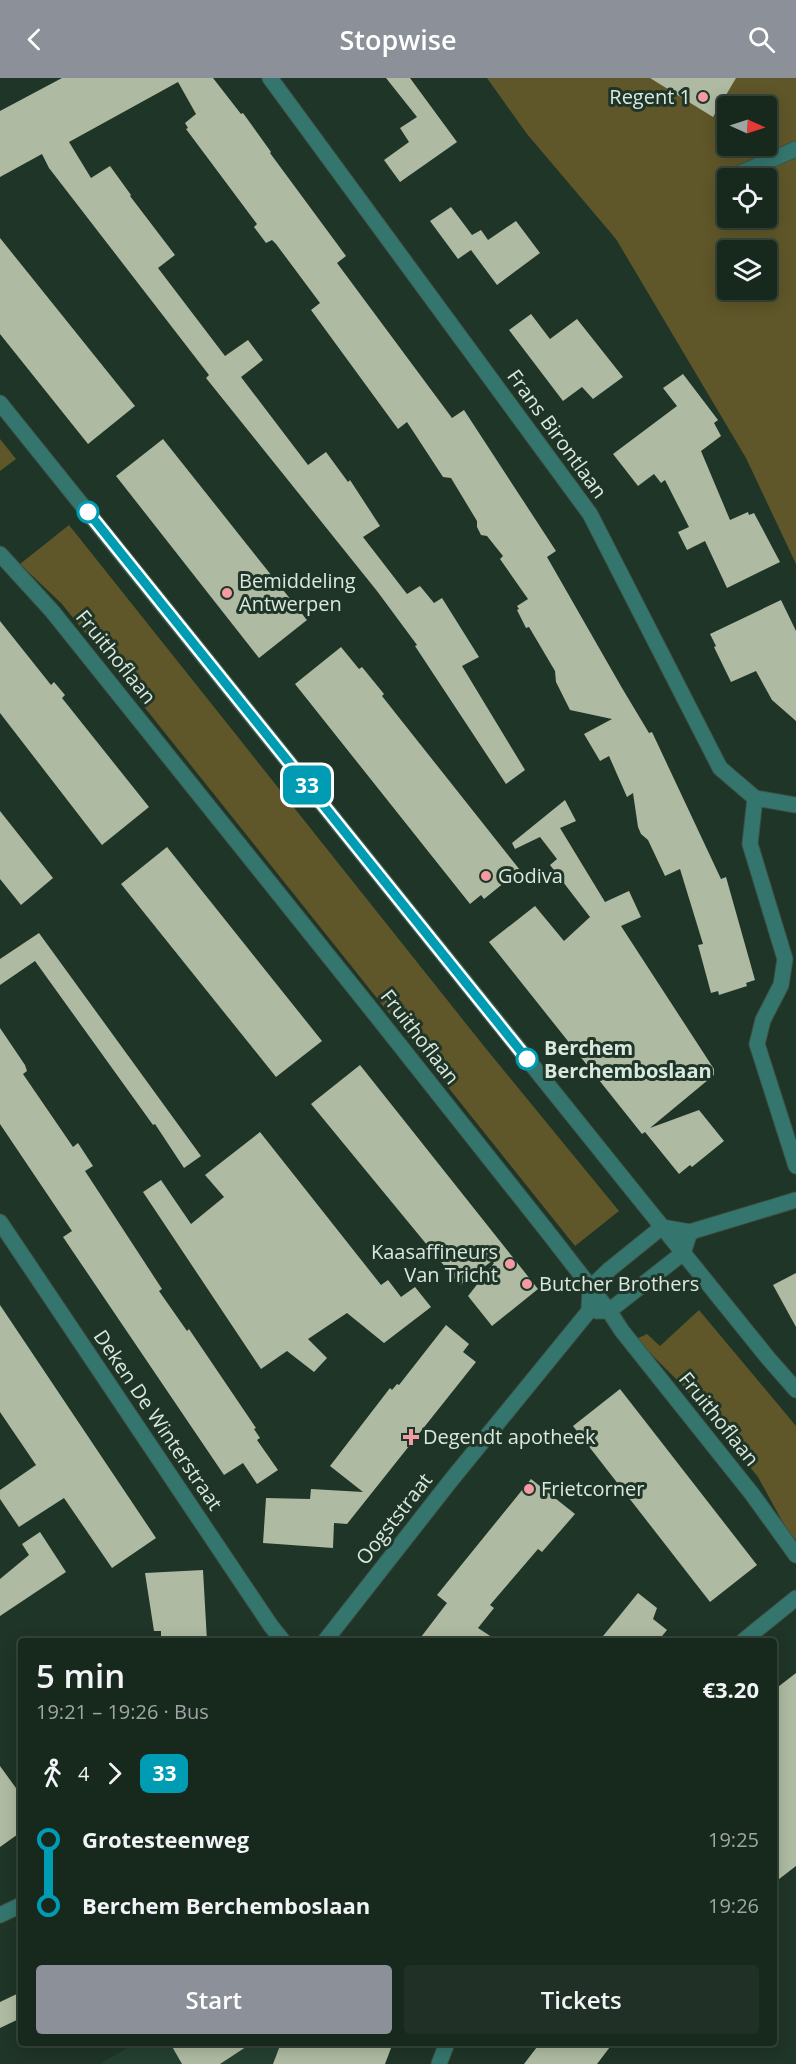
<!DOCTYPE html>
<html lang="en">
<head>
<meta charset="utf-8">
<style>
  body { margin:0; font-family:"Open Sans",sans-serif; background:#203026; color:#f1f3f6; height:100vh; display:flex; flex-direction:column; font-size:22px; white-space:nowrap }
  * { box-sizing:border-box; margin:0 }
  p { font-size:20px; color:#9ea6a4 }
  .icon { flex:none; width:33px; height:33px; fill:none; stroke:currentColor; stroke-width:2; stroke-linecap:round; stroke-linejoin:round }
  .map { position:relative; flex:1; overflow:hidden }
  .panel { position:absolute; left:18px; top:1560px; width:759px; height:408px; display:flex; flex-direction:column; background:#17281d; border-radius:6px; box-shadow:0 3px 15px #0003,0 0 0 2px #36443b }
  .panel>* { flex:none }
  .badge { padding:0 12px; border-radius:9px; font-size:21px; line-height:39px }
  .needle { width:39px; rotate:93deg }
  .buttons { position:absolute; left:717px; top:18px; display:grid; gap:12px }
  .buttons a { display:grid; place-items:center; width:60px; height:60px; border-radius:6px; background:#17281d; box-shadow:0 3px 15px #0003,0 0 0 2px #36443b; font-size:30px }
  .map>.badge { position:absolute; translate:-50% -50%; box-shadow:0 0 0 3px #fff }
  .legs { display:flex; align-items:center; gap:9px; height:66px; padding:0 18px; font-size:20px }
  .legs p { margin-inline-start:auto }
  .headline { display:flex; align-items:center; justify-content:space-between; height:102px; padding:0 18px }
  h1 { font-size:33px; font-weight:600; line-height:45px }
  .cta { display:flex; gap:12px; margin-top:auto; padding:12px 18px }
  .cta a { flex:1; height:69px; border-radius:6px; background:#8c9099; color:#fff; font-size:24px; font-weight:600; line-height:69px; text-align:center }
  .cta a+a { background:#203026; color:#f1f3f6 }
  ul { padding:0 18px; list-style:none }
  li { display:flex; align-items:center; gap:21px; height:66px; font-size:22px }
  li i { display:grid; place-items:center; width:9px; height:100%; margin:0 8px; background:currentColor }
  li i::after { content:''; width:15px; height:15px; margin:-8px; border:4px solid; border-radius:50%; background:#17281d }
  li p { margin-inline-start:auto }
  li:first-child i { background:linear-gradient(#0000 50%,currentColor 0) }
  li:last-child i { background:linear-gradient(currentColor 50%,#0000 0) }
  header { display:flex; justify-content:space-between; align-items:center; height:78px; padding:0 18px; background:#8c9099; color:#fff; font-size:27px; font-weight:600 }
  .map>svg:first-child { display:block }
  .built { fill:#244030 }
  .green { fill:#5f5729; fill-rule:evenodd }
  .building { fill:#aebaa1 }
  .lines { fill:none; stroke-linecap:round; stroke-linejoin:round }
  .minor-casing { stroke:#3d5244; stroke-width:17 }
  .tertiary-casing { stroke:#3d5244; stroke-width:17 }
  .minor { stroke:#34766e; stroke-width:15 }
  .tertiary { stroke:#34766e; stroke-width:15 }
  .line-1-casing { stroke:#fff; stroke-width:14 }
  .line-1 { stroke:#009cb4; stroke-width:9 }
  .poi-dot { fill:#f49aa3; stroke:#1f3527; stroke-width:2 }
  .stop-1-dot { fill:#fff; stroke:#009cb4; stroke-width:3 }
  .labels { text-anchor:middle; stroke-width:6; stroke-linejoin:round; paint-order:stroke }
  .poi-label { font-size:20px; fill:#dbe8df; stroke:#1f3527; text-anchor:start }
  .street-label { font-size:20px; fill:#dbe8df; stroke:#1f3527 }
  .stop-label { font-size:20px; font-weight:bold; fill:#dbe8df; stroke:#1f3527; text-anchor:start }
</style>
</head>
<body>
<header><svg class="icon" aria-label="back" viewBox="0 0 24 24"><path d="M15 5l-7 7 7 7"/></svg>Stopwise<svg class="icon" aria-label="search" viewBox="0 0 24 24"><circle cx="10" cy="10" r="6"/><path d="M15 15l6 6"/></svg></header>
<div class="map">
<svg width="796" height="1986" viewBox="0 0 796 1986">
  <rect width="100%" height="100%" fill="#1f3527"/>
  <!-- built -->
  <polygon class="built" points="136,1965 301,1965 293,1986 100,1986"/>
  <!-- green -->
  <g class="green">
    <path d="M 487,0 L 796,0 L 796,486 L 746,380 L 616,161 L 527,56 ZM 728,28 L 766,28 L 766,68 L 728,68 ZM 728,100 L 766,100 L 766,140 L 728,140 ZM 728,172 L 766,172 L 766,212 L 728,212 Z"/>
    <polygon points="0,361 16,381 0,393"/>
    <polygon points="69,447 487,972 619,1133 575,1168 62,526 20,486"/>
    <polygon points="699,1232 796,1348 796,1461 793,1463 758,1399 685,1310 636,1261 647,1256 660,1268"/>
  </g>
  <!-- building -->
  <g class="building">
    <polygon points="62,0 213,0 241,36 243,35 271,74 270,75 346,178 337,185 452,340 464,332 556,473 547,479 622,610 649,655 652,654 721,801 726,799 755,902 746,905 747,908 719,917 718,913 711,915 698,867 703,866 680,791 665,798 648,762 641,756 638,749 633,715 627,719 609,678 600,683 584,656 612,641 570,632 556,604 555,593 529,549 526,550 517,532 519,531 517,528 528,521 500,481 503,478 487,458 481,457 477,449 477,443 451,400 443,399 407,344 398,351 311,232 320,225 276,166 272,162 266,165 254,149 257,146 186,51 188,50 185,45 196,36 178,4 69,64 91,100 110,88 131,117 130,118 175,177 158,190 225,278 248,262 263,282 241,299 308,387 326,374 348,404 350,402 380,448 363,459 407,516 420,508 434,525 442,520 479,579 462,588 525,692 506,706 415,568 417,567 377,513 206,300 209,297 49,90 42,76 0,99 0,33"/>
    <polygon points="386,0 410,0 457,64 400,104 384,82 409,64 400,50 417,39"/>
    <polygon points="650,0 736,0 713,39"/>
    <polygon points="451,129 472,157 481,152 488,162 516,143 540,175 497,207 471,172 458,181 430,143"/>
    <polygon points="0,160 135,328 88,366 0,256"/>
    <polygon points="531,236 550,261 577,241 623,299 593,321 582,309 563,323 509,252"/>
    <polygon points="683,296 718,342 714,345 721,358 701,373 730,442 748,434 749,437 754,435 780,484 727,510 705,463 687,472 678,454 689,449 665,402 661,405 654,396 638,408 613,376 677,328 663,310"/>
    <polygon points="163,361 307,542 259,580 116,398"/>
    <polygon points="781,522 796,553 796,643 772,622 756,593 731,604 714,569 716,568 710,556"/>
    <polygon points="0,543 51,607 54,604 65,617 62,620 149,729 102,767 0,635"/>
    <polygon points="341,569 359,591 362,589 384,616 382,618 397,637 520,792 484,821 481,817 470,826 295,606"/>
    <polygon points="565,722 576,743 560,750 605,824 629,813 641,839 621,848 714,991 714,997 650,1050 699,1032 724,1063 692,1089 690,1087 679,1096 645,1054 642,1056 489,864 535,828 564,863 590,839 550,787 557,781 540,759 515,771 512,765"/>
    <polygon points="0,733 53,800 21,827 0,801"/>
    <polygon points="167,769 322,963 276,999 121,806"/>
    <polygon points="39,855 201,1078 184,1090 155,1046 153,1047 35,883 0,907 0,881"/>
    <polygon points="0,950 25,987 27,993 23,996 73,1069 78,1065 93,1088 85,1093 162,1211 159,1213 187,1253 189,1251 256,1350 254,1351 260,1360 257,1362 278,1392 257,1406 243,1385 224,1397 63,1159 72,1153 0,1046"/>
    <polygon points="360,987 538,1211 492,1248 468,1218 494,1185 492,1183 460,1207 311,1026"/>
    <polygon points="260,1054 381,1207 388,1202 401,1219 415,1209 431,1229 384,1265 347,1235 308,1261 327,1280 314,1294 287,1273 261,1291 143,1114 161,1102 191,1146 224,1119 205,1097"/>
    <polygon points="796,1195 796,1249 773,1207"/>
    <polygon points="0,1227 156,1460 112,1490 64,1420 19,1449 0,1421 0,1412 36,1387 0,1334"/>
    <polygon points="446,1247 469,1266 463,1274 476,1284 347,1446 334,1445 333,1470 263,1465 266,1420 310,1421 311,1411 363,1414 330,1388 390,1310 392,1312 397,1306 399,1307"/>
    <polygon points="620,1311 757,1487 710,1524 573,1348"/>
    <polygon points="531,1401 575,1436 542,1474 538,1471 490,1527 494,1530 478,1550 498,1563 418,1563 447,1525 437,1517"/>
    <polygon points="40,1454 66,1494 0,1538 0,1501 29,1477 22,1466"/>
    <polygon points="203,1492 207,1563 161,1563 161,1553 154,1553 145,1495"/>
    <polygon points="638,1515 657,1530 653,1541 667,1552 658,1563 599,1563"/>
    <polygon points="796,1595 796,1788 774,1805 774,1612"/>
    <polygon points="0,1688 21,1717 21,1754 0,1769"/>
    <polygon points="21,1914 21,1940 0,1950 0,1924"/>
    <polygon points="170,1965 252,1965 220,1986 182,1986"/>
    <polygon points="281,1965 393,1965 385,1986 273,1986"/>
    <polygon points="540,1965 613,1965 597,1986 524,1986"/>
  </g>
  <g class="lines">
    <defs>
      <g id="minor">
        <polyline points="270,0 590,436 720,690 755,720 796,727"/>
        <polyline points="729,100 796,71"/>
        <polyline points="755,720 750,766 785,881 781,907 763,942 757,966 796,1088"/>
        <polyline points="0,1144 271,1548 283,1563"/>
        <polyline points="596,1233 609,1233 683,1175 690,1154"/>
        <polyline points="325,1563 452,1401 589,1233 590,1210 610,1191 662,1149 690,1154 796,1122"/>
        <polyline points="743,1563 796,1520"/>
        <polyline points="0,1837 21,1827"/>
        <polyline points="439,1986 447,1965"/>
      </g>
      <g id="tertiary">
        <polyline points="0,325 630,1109 768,1280 796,1312"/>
        <polyline points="0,476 52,533 375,936 547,1153 609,1233 622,1253 752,1416 796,1477"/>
      </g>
    </defs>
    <!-- minor casing -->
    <use href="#minor" class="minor-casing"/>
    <!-- tertiary casing -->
    <use href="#tertiary" class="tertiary-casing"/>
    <!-- minor -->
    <use href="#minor" class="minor"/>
    <!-- tertiary -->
    <use href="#tertiary" class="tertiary"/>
  </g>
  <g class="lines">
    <defs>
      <polyline id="line-1" points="88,434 527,981"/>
    </defs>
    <!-- line-1 casing -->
    <use href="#line-1" class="line-1-casing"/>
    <!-- line-1 -->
    <use href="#line-1" class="line-1"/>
  </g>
  <!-- markers -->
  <g class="poi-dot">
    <circle cx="703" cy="19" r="6"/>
    <circle cx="227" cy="515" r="6"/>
    <circle cx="486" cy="798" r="6"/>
    <circle cx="510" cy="1186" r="6"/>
    <circle cx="527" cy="1206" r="6"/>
    <path d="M408 1350h6v6h6v6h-6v6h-6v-6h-6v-6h6z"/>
    <circle cx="529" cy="1411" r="6"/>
  </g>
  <g class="stop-1-dot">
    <circle cx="88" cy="434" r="10"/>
    <circle cx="527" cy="981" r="10"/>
  </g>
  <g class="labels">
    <!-- poi labels -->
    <g class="poi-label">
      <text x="691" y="26" text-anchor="end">Regent 1</text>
      <text x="239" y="510">Bemiddeling<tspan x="239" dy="23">Antwerpen</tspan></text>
      <text x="498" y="805">Godiva</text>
      <text x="498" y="1181" text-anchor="end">Kaasaffineurs<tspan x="498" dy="23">Van Tricht</tspan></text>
      <text x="539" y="1213">Butcher Brothers</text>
      <text x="423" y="1366">Degendt apotheek</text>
      <text x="541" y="1418">Frietcorner</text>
    </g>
    <!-- street labels -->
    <g class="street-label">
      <text transform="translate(557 356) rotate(54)" y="7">Frans Birontlaan</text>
      <text transform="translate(116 579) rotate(51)" y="7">Fruithoflaan</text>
      <text transform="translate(420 959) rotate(52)" y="7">Fruithoflaan</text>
      <text transform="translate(719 1341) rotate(51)" y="7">Fruithoflaan</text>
      <text transform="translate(158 1342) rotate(56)" y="7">Deken De Winterstraat</text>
      <text transform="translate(394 1441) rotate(-52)" y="7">Oogststraat</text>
    </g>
    <!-- stop labels -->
    <g class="stop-label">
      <text x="544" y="977">Berchem<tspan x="544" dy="23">Berchemboslaan</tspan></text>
    </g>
  </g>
</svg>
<div class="buttons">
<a><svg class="needle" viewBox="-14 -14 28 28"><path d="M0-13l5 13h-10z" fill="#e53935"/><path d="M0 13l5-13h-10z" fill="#9ea6a4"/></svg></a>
<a><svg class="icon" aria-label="locate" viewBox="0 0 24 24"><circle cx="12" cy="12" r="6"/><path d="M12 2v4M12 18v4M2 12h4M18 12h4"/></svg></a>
<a><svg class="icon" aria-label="layers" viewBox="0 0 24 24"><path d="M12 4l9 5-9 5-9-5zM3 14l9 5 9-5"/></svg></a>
</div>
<b class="badge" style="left:307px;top:707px;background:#009cb4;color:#fff">33</b>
<section class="panel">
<div class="headline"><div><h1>5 min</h1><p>19:21 – 19:26 · Bus</p></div><b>€3.20</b></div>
<div class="legs"><svg class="icon" aria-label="walk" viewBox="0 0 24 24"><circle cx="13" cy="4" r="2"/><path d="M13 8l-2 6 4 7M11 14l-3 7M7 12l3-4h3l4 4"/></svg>4<svg class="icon" aria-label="forward" viewBox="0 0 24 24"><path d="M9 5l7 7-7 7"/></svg><b class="badge" style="background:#009cb4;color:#fff">33</b></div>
<ul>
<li><i style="color:#009cb4"></i><b>Grotesteenweg</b><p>19:25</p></li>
<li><i style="color:#009cb4"></i><b>Berchem Berchemboslaan</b><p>19:26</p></li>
</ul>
<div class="cta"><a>Start</a><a>Tickets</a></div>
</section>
</div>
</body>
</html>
